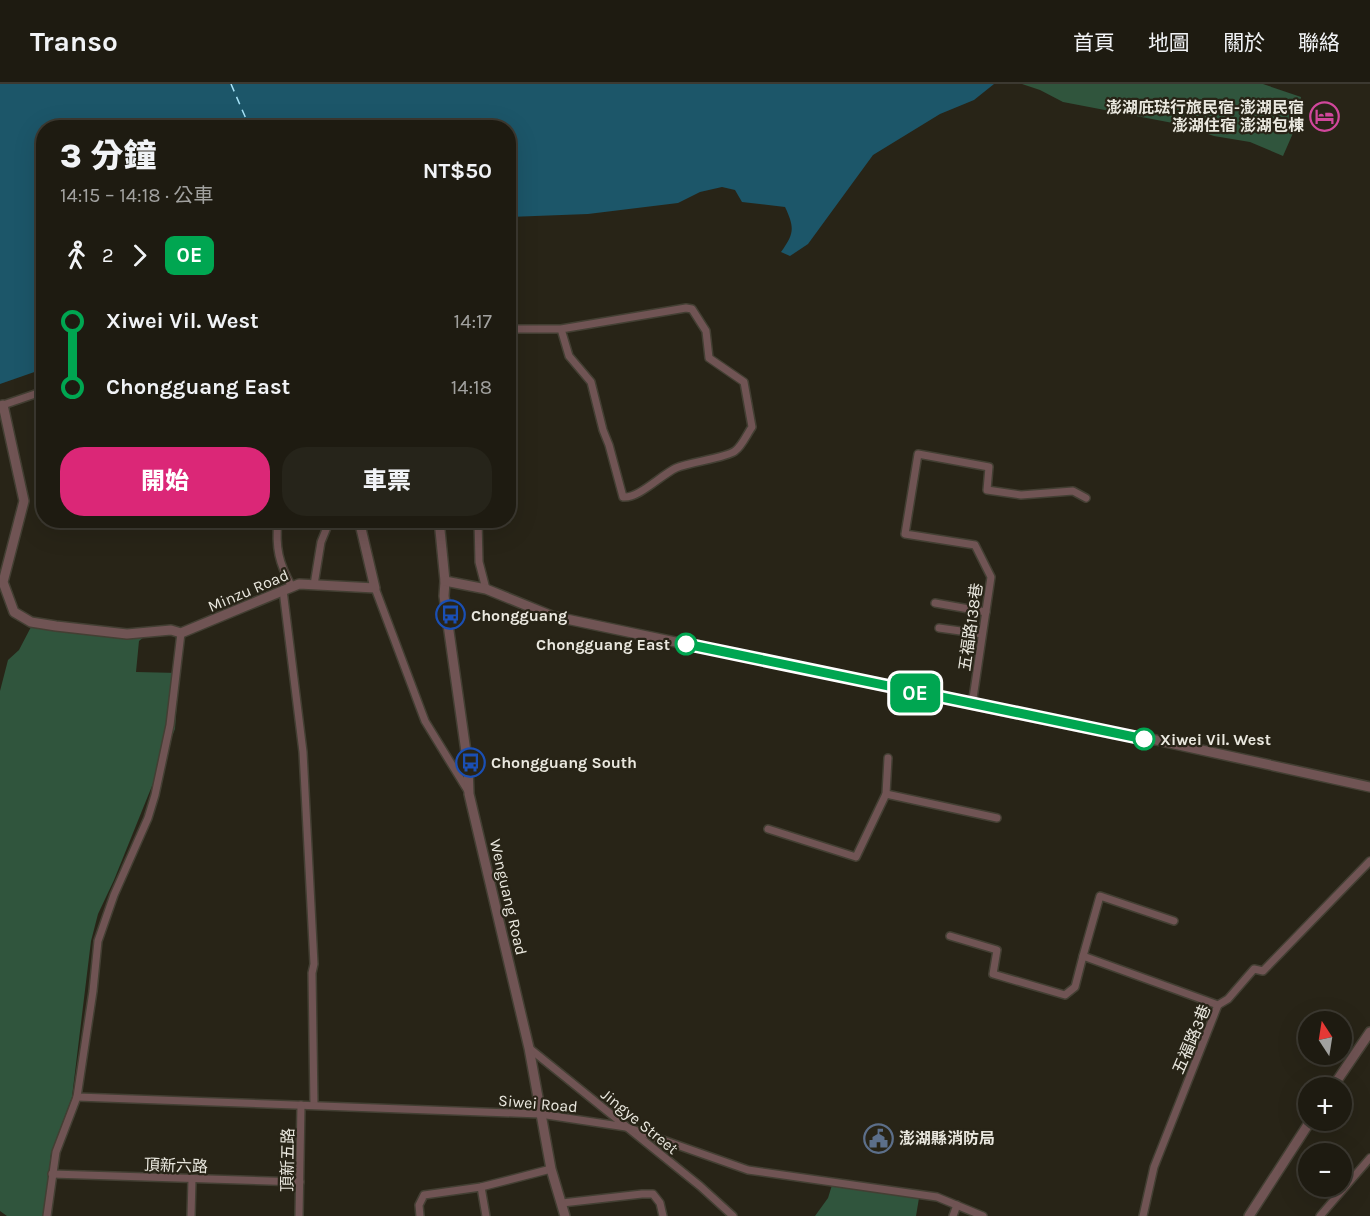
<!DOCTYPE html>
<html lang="zh-TW">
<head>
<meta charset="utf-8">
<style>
  body { margin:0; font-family:Karla,"Noto Sans TC",sans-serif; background:#26241a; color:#f1f3f6; height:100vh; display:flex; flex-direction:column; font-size:22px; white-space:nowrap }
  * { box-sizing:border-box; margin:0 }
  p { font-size:20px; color:#a1a19f }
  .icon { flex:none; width:33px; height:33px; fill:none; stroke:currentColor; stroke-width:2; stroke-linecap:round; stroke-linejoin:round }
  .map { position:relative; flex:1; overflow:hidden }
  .panel { position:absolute; left:36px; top:36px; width:480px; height:408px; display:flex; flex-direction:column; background:#1e1b11; border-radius:24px; box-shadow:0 6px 24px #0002,0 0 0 2px #3c3931 }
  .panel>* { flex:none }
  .badge { padding:0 12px; border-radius:9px; font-size:21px; line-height:39px }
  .needle { width:39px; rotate:348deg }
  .buttons { position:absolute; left:1298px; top:927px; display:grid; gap:12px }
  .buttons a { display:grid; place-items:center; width:54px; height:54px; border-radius:50%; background:#1e1b11; box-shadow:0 6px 24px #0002,0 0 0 2px #3c3931; font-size:30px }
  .map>.badge { position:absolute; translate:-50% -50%; box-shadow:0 0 0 3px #fff }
  .legs { display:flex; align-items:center; gap:9px; height:66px; padding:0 24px; font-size:20px }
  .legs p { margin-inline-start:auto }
  .headline { display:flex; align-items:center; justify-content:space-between; height:102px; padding:0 24px }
  h1 { font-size:33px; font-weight:800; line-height:45px }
  .primary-button { display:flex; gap:12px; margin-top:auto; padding:12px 24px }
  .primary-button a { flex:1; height:69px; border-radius:24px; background:#db2777; color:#fff; font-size:24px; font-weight:800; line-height:69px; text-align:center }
  .primary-button a+a { background:#26241a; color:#f1f3f6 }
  ul { padding:0 24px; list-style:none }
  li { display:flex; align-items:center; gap:21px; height:66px; font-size:22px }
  li i { display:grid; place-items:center; width:9px; height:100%; margin:0 8px; background:currentColor }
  li i::after { content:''; width:15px; height:15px; margin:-8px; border:4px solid; border-radius:50%; background:#1e1b11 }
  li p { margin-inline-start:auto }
  li:first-child i { background:linear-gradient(#0000 50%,currentColor 0) }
  li:last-child i { background:linear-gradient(currentColor 50%,#0000 0) }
  header { display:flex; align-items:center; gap:36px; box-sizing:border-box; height:84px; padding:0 30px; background:#1e1b11; border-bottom:2px solid #3c3931 }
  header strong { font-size:28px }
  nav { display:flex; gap:33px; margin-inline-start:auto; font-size:21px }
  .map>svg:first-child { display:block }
  .green { fill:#30553d }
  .water { fill:#1c5669 }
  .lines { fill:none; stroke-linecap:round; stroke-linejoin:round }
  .ferry { stroke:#a8e4f9; stroke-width:1.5; stroke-dasharray:8 6; stroke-linecap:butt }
  .minor-casing { stroke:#433f33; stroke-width:10 }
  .tertiary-casing { stroke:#433f33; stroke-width:12 }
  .minor { stroke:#705454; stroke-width:7 }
  .tertiary { stroke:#705454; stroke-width:9 }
  .line-1-casing { stroke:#fff; stroke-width:14 }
  .line-1 { stroke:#00a651; stroke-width:9 }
  .stop-1-dot { fill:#fff; stroke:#00a651; stroke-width:3 }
  .labels { text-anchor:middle; stroke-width:4.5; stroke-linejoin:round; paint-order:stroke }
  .poi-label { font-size:16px; font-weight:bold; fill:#eae8df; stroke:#282417; text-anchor:start }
  .street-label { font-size:16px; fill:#eae8df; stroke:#282417 }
  .stop-label { font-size:16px; font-weight:bold; fill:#eae8df; stroke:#282417; text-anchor:end }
</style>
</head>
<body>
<header>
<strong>Transo</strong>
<nav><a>首頁</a><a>地圖</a><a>關於</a><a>聯絡</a></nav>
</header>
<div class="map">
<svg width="1370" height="1132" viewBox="0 0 1370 1132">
  <rect width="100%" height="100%" fill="#282417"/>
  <!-- green -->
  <g class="green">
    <polygon points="1022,0 1263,0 1301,13 1300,33 1283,72 1250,58 1214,52 1178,40 1063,18 1040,6"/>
    <polygon points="31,543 133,551 149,549 139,557 136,588 179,589 175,645 114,796 98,830 91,857 72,1013 51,1069 45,1132 7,1132 0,1127 0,607 8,576 19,566"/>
    <polygon points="832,1101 919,1114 916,1132 815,1132 828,1114"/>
  </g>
  <!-- water -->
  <path class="water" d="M 0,0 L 994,0 L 974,16 L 940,30 L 873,71 L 808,160 L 790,172 L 781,168 C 794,150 795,144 785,123 L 742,118 L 735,106 L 722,103 L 700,108 L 678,119 L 588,130 L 509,133 L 508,44 L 44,44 L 43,285 L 0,300 Z"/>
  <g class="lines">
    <!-- ferry -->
    <polyline class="ferry" points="231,0 250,44"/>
    <defs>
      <g id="minor">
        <path d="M 508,245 L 561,245 L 686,224 L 692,225 L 706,247 L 709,274 L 744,298 L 752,343 C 747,350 742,362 735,367 C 726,374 690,378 676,384 C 661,391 638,415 623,413 L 609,361 L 603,346 L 591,298 L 569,272 L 561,245"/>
        <polyline points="3,321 44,307"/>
        <path d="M 278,436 C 275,463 279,480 292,503"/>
        <polyline points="478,436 479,478 486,505"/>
        <polyline points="314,501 321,458 330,436"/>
        <polyline points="375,504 425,637 468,707"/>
        <polyline points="283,506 303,668 314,880 312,889 314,1021"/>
        <polyline points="935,519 986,528"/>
        <polyline points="939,544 982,550"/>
        <polyline points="972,621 991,493 975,461 905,450 918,370 989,383 987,406 1021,411 1073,407 1086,414"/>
        <polyline points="886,710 997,734"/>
        <polyline points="768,745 856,773 886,710 888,674"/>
        <polyline points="950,852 997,866 993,890 1065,911 1075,903 1083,872 1218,921"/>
        <polyline points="1083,872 1100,812 1174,837"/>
        <polyline points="529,964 700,1102 733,1132"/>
        <polyline points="77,1013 540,1030 626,1043 748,1086 937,1113 983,1132"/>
        <polyline points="52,1090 300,1098"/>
        <polyline points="481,1103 486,1132"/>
        <polyline points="562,1119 642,1110 653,1110 660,1119 663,1132"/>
        <polyline points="47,1132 56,1068 77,1013 93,907 98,857 114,811 148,734 155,711 170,641 181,549"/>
        <polyline points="191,1132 192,1095"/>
        <polyline points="299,1132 301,1021"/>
        <polyline points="420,1132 419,1121 424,1111 481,1103 551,1085"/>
        <polyline points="953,1132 957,1121"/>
        <polyline points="1143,1132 1154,1083 1218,921 1228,915 1254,885 1263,887 1370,777"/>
        <polyline points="1320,1132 1370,1074"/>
      </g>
      <g id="tertiary">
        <polyline points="0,322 3,321 24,417 3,498 14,528 31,538 56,542 127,550 171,546 181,549 299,500 375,504 359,436"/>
        <polyline points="439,436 445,497 444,512 468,682 469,710 529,964 551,1085 565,1132"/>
        <polyline points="445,497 486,505 552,532 970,620 1116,650 1156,656 1370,703"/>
        <polyline points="1332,1004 1370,948"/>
        <polyline points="1249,1132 1311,1036"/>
      </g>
    </defs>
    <!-- minor casing -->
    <use href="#minor" class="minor-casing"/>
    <!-- tertiary casing -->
    <use href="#tertiary" class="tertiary-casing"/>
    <!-- minor -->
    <use href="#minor" class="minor"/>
    <!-- tertiary -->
    <use href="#tertiary" class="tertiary"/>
  </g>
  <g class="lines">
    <defs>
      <polyline id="line-1" points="686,560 1144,655"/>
    </defs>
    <!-- line-1 casing -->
    <use href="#line-1" class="line-1-casing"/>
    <!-- line-1 -->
    <use href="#line-1" class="line-1"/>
  </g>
  <!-- icons -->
  <defs>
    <symbol id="hotel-ring" viewBox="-11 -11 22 22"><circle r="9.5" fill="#282417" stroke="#d1479c" stroke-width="1.5"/><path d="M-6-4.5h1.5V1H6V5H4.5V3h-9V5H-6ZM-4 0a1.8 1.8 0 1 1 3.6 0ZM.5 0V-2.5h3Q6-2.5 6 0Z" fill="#d1479c"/></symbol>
    <symbol id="bus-ring" viewBox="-11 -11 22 22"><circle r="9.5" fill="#282417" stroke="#1a4fb4" stroke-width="1.5"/><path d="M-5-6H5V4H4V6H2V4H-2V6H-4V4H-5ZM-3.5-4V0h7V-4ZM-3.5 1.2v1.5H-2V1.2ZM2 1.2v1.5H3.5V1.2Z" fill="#1a4fb4"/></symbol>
    <symbol id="civic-ring" viewBox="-11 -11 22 22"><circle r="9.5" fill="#282417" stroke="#5c6f8a" stroke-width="1.5"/><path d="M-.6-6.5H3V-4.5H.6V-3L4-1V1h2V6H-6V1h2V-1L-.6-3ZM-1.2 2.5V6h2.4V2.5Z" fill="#5c6f8a"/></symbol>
  </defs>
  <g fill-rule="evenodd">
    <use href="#hotel-ring" x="1308" y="16" width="33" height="33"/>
    <use href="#bus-ring" x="434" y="514" width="33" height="33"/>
    <use href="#bus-ring" x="454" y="662" width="33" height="33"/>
    <use href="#civic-ring" x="862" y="1038" width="33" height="33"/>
  </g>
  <!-- markers -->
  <g class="stop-1-dot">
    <circle cx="686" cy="560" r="10"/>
    <circle cx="1144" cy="655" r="10"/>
  </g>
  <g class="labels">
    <!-- poi labels -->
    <g class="poi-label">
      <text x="1304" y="29" text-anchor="end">澎湖庇琺行旅民宿-澎湖民宿<tspan x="1304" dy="18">澎湖住宿 澎湖包棟</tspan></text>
      <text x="471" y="537">Chongguang</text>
      <text x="491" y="684">Chongguang South</text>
      <text x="899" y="1060">澎湖縣消防局</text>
    </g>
    <!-- street labels -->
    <g class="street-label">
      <text transform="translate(248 506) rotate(-23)" y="6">Minzu Road</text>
      <text transform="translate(970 543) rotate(-82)" y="6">五福路138巷</text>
      <text transform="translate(509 813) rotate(77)" y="6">Wenguang Road</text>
      <text transform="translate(1191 955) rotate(-67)" y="6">五福路3巷</text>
      <text transform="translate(538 1019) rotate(5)" y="6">Siwei Road</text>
      <text transform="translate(640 1037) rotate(39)" y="6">Jingye Street</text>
      <text transform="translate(287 1076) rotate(-89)" y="6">頂新五路</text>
      <text transform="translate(176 1081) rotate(2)" y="6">頂新六路</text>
    </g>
    <!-- stop labels -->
    <g class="stop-label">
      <text x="670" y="566">Chongguang East</text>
      <text x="1160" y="661" text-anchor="start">Xiwei Vil. West</text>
    </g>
  </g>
</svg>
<div class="buttons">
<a><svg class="needle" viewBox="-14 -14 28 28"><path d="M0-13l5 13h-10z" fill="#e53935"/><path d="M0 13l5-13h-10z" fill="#a1a19f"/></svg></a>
<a>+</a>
<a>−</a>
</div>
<b class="badge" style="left:915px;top:609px;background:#00a651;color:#fff">0E</b>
<section class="panel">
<div class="headline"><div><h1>3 分鐘</h1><p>14:15 – 14:18 · 公車</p></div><b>NT$50</b></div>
<div class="legs"><svg class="icon" aria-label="walk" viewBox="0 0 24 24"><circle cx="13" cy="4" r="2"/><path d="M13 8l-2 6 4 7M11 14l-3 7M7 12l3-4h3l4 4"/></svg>2<svg class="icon" aria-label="forward" viewBox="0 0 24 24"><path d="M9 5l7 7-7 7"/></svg><b class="badge" style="background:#00a651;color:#fff">0E</b></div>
<ul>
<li><i style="color:#00a651"></i><b>Xiwei Vil. West</b><p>14:17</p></li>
<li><i style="color:#00a651"></i><b>Chongguang East</b><p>14:18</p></li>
</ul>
<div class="primary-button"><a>開始</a><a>車票</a></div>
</section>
</div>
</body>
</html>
